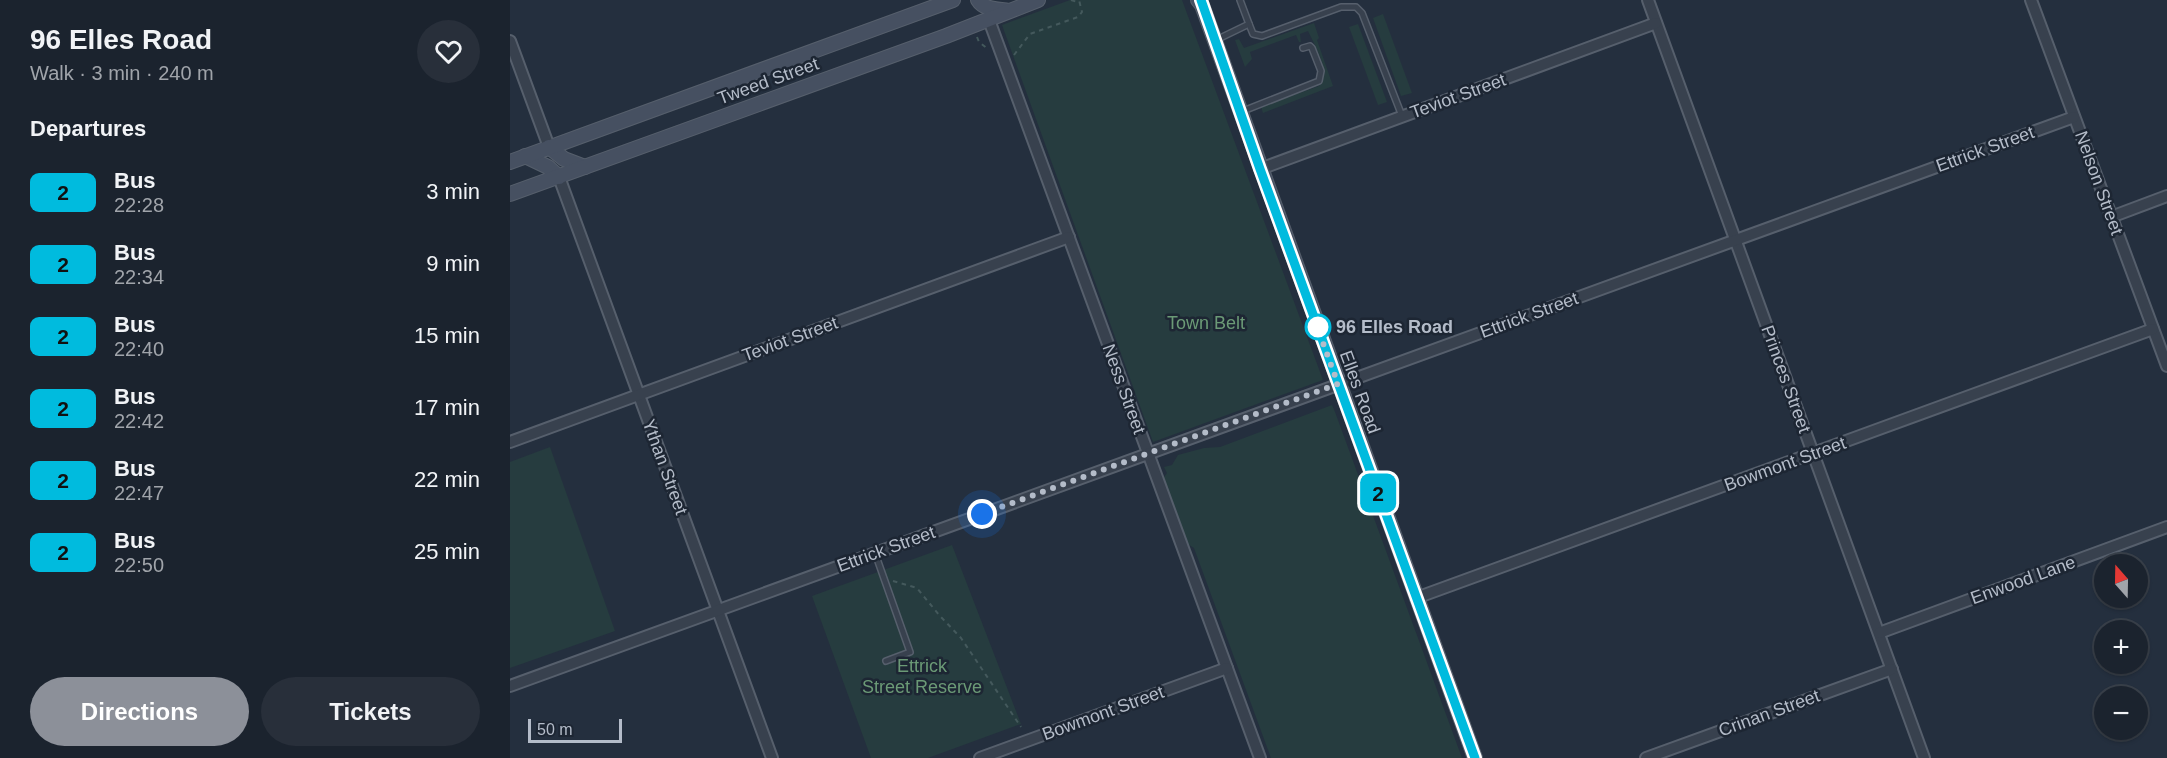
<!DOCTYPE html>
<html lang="en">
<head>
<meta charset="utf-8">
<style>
  body { margin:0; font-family:Arial,sans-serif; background:#282f3a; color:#f1f3f6; height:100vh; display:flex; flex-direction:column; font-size:22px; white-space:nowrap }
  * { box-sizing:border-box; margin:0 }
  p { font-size:20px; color:#a0a4aa }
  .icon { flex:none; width:33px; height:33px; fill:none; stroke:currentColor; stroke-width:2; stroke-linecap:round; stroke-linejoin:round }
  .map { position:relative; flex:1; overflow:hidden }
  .details { display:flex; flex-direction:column; background:#1b232e; width:510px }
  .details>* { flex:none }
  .badge { padding:0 12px; border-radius:9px; font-size:21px; line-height:39px }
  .needle { width:39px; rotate:340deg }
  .fabs { position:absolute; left:1584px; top:554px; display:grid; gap:12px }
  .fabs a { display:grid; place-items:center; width:54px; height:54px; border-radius:50%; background:#1b232e; box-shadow:0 2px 4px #0004,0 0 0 2px #39404a; font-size:30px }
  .scale { position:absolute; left:18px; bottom:15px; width:94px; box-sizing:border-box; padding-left:6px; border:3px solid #b4bcc9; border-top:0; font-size:16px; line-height:21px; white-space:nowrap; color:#b4bcc9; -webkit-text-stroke:4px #1d2633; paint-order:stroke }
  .you { position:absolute; width:30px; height:30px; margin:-15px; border:4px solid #fff; border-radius:50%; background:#1a73e8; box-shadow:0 0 0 9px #1a73e833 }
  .map>.badge { position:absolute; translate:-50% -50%; box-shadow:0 0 0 3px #fff }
  h2 { padding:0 30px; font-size:22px; line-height:54px }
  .round { display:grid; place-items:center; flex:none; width:63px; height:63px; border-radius:32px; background:#282f3a }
  .head { display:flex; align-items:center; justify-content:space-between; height:102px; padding:0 30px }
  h1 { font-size:28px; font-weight:600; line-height:45px }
  .primary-button { display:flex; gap:12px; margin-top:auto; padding:12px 30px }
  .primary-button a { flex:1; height:69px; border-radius:36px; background:#8c9099; color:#fff; font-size:24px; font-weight:600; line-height:69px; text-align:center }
  .primary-button a+a { background:#282f3a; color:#f1f3f6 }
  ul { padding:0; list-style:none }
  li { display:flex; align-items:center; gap:18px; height:72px; padding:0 30px }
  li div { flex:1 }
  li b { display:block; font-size:22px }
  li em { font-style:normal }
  li .badge { min-width:66px; font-weight:700; text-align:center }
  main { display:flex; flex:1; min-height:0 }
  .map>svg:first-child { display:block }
  .green { fill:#263c3f }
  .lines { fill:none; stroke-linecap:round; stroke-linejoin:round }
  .service-casing { stroke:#565f6c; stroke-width:8 }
  .minor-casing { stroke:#565f6c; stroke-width:14 }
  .secondary-casing { stroke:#565f6c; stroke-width:16 }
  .path { stroke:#44595c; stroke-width:2; stroke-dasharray:4.5 4.5; stroke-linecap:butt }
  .service { stroke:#38414e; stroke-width:5 }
  .minor { stroke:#38414e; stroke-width:10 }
  .secondary { stroke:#465061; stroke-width:14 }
  .line-casing { stroke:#fff; stroke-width:14 }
  .line { stroke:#00bbde; stroke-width:9 }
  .walk { stroke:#b4bcc9; stroke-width:6; stroke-dasharray:0 10.8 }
  .stop-dot { fill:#fff; stroke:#00bbde; stroke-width:3 }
  .labels { text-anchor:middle; stroke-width:5; stroke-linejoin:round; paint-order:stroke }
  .street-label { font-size:18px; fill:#b4bcc9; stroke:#1d2633 }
  .park-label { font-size:18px; fill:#6b9a76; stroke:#1d2633 }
  .stop-label { font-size:18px; font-weight:bold; fill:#b4bcc9; stroke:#1d2633; text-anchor:start }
</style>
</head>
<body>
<main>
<section class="details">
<div class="head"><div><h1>96 Elles Road</h1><p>Walk · 3 min · 240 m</p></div><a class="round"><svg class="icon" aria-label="heart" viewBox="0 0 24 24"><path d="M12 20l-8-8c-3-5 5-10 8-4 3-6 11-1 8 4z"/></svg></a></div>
<h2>Departures</h2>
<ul>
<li><span class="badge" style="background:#00bbde;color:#111">2</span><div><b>Bus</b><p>22:28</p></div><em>3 min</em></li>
<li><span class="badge" style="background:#00bbde;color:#111">2</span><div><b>Bus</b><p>22:34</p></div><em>9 min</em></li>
<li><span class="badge" style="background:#00bbde;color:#111">2</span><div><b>Bus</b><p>22:40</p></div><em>15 min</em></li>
<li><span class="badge" style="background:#00bbde;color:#111">2</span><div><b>Bus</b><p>22:42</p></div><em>17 min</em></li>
<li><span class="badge" style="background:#00bbde;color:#111">2</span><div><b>Bus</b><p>22:47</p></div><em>22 min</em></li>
<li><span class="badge" style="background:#00bbde;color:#111">2</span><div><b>Bus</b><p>22:50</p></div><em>25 min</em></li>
</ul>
<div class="primary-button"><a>Directions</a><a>Tickets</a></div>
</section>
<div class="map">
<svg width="1657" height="758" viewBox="0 0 1657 758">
  <rect width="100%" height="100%" fill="#242f3e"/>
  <!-- green -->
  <g class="green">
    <polygon points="560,0 672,0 813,380 643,442 492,25"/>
    <polygon points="873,14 902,93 891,96 863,18"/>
    <path d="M 804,23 L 809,38 L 807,40 L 823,86 L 753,113 L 751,107 L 809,86 C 822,74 804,44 798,31 L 790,34 L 791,42 L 789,42 L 786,35 L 740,52 L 742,59 L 735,67 L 725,40 L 729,39 L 734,48 Z"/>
    <polygon points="848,24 877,102 868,105 839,27"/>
    <polygon points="822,405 825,412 952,758 761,758 684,548 676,543 652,480 657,473 654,467 662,465 668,455 694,448 710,447"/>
    <polygon points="40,447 105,631 0,668 0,462"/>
    <polygon points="442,545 511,724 418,758 361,758 302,596"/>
  </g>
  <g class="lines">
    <defs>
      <g id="service">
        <polyline points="739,24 743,34 752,36 831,7 846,7 852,13 892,116"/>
        <polyline points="706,40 739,24 730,0"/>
        <polyline points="733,111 809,81 811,71 802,48 800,46 793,48"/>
        <polyline points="365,553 400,652 376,661"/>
      </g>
      <g id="minor">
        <polyline points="1138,0 1414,758"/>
        <polyline points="1521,0 1657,366"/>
        <polyline points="479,20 750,758"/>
        <polyline points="0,41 39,147"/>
        <polyline points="750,169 1146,23"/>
        <polyline points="49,177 262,758"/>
        <polyline points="1601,217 1657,196"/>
        <polyline points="0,442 559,237"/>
        <polyline points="906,598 1643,329"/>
        <polyline points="1369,633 1657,527"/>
        <polyline points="0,686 1564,117"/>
        <polyline points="470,758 717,668"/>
        <polyline points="1136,758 1382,669"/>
      </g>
      <g id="secondary">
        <path d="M 468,0 C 474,10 488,9 499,11"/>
        <polyline points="688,0 692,5 965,758"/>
        <polyline points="39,147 54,159 75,167"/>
        <polyline points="15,156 38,167 49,177"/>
        <polyline points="0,162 443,0"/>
        <polyline points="0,194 436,36 528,0"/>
      </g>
    </defs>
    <!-- service casing -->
    <use href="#service" class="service-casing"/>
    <!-- minor casing -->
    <use href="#minor" class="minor-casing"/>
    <!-- secondary casing -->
    <use href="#secondary" class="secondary-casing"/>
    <!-- path -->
    <g class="path">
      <polyline points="561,0 570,3"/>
      <polyline points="467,37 469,42 478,49"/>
      <polyline points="504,55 520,34 568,17 572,12 569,0"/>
      <polyline points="383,581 407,588 429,615 451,638 511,727"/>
    </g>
    <!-- service -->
    <use href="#service" class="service"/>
    <!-- minor -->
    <use href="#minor" class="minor"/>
    <!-- secondary -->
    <use href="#secondary" class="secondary"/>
  </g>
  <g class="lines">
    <defs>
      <polyline id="line" points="691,0 750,169 965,758"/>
    </defs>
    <!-- line casing -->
    <use href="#line" class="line-casing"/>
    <!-- line -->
    <use href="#line" class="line"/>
    <!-- walk -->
    <polyline class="walk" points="472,514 828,384 806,324 808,327"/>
  </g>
  <!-- markers -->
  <circle class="stop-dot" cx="808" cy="327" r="12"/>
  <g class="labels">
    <!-- street labels -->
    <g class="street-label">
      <text transform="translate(258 81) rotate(-20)" y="6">Tweed Street</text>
      <text transform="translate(948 96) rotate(-20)" y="6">Teviot Street</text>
      <text transform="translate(1475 149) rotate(-20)" y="6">Ettrick Street</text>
      <text transform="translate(1589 183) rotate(70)" y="6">Nelson Street</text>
      <text transform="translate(1019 315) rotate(-20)" y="6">Ettrick Street</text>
      <text transform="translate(280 339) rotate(-20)" y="6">Teviot Street</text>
      <text transform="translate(1276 379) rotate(70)" y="6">Princes Street</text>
      <text transform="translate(614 389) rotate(70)" y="6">Ness Street</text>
      <text transform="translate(850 392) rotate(70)" y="6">Elles Road</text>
      <text transform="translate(1275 464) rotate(-20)" y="6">Bowmont Street</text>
      <text transform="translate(155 467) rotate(70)" y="6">Ythan Street</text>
      <text transform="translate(376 549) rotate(-20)" y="6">Ettrick Street</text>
      <text transform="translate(1513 580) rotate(-20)" y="6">Enwood Lane</text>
      <text transform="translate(593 713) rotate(-20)" y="6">Bowmont Street</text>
      <text transform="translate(1259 713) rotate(-20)" y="6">Crinan Street</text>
    </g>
    <!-- park labels -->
    <g class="park-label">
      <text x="696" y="329">Town Belt</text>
      <text x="412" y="672">Ettrick<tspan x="412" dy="21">Street Reserve</tspan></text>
    </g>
    <!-- stop labels -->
    <g class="stop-label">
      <text x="826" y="333">96 Elles Road</text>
    </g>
  </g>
</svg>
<div class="fabs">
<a><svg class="needle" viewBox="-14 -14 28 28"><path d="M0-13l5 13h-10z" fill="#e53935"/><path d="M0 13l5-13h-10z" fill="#a0a4aa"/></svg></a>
<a>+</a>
<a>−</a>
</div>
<div class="scale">50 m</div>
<div class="you" style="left:472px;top:514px"></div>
<b class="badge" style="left:868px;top:493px;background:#00bbde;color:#111">2</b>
</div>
</main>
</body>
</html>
